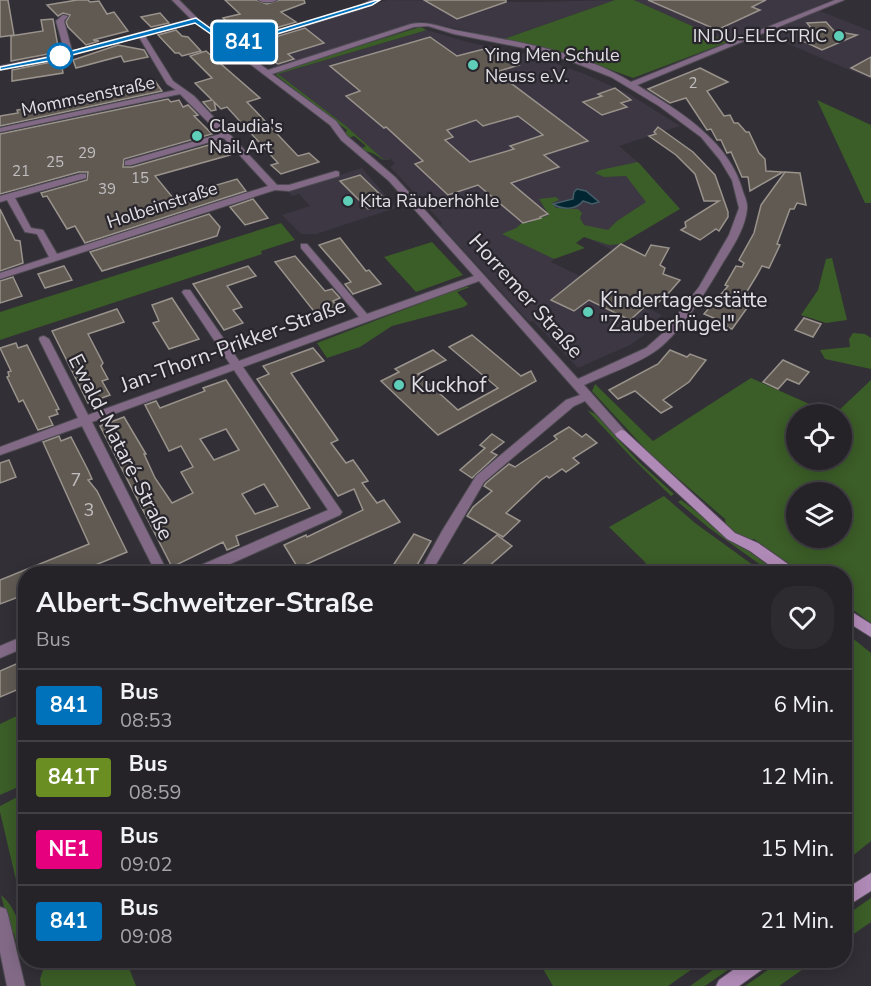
<!DOCTYPE html>
<html lang="de">
<head>
<meta charset="utf-8">
<style>
  body { margin:0; font-family:"Nunito Sans",sans-serif; background:#2e2b30; color:#f1f3f6; height:100vh; display:flex; flex-direction:column; font-size:22px; white-space:nowrap }
  * { box-sizing:border-box; margin:0 }
  p { font-size:20px; color:#a4a4a8 }
  .icon { flex:none; width:33px; height:33px; fill:none; stroke:currentColor; stroke-width:2; stroke-linecap:round; stroke-linejoin:round }
  .map { position:relative; flex:1; overflow:hidden }
  .side { position:absolute; left:18px; top:566px; width:834px; height:402px; display:flex; flex-direction:column; background:#262328; border-radius:24px; box-shadow:0 3px 15px #0003,0 0 0 2px #424045 }
  .side>* { flex:none }
  .badge { padding:0 12px; border-radius:4px; font-size:21px; line-height:39px }
  .buttons { position:absolute; left:786px; top:404px; display:grid; gap:12px }
  .buttons a { display:grid; place-items:center; width:66px; height:66px; border-radius:50%; background:#262328; box-shadow:0 3px 15px #0003,0 0 0 2px #424045; font-size:30px }
  .map>.badge { position:absolute; translate:-50% -50%; box-shadow:0 0 0 3px #fff }
  .round { display:grid; place-items:center; flex:none; width:63px; height:63px; border-radius:24px; background:#2e2b30 }
  .headline { display:flex; align-items:center; justify-content:space-between; height:102px; padding:0 18px }
  h1 { font-size:28px; font-weight:700; line-height:45px }
  ul { padding:0; list-style:none }
  li { display:flex; align-items:center; gap:18px; height:72px; padding:0 18px; border-top:2px solid #424045 }
  li div { flex:1 }
  li b { display:block; font-size:22px }
  li em { font-style:normal }
  li .badge { min-width:66px; font-weight:700; text-align:center }
  .map>svg:first-child { display:block }
  .built { fill:#3c3743 }
  .green { fill:#3b5d27; fill-rule:evenodd }
  .water { fill:#022532; stroke:#455d67; stroke-width:1.5 }
  .building { fill:#605a53; stroke:#99938c; stroke-width:1.5; fill-rule:evenodd }
  .lines { fill:none; stroke-linecap:round; stroke-linejoin:round }
  .street-casing { stroke:#4e4b52; stroke-width:2 }
  .secondary-casing { stroke:#4e4b52; stroke-width:2 }
  .street { fill:#826a86; fill-rule:evenodd }
  .secondary { fill:#b08ab6; fill-rule:evenodd }
  .line { fill:#0072bc; stroke:#fff; stroke-width:1.5 }
  .poi-dot { fill:#5eceb8; stroke:#28252c; stroke-width:2 }
  .stop-dot { fill:#fff; stroke:#0072bc; stroke-width:3 }
  .labels { text-anchor:middle; stroke-width:4.5; stroke-linejoin:round; paint-order:stroke }
  .far-number-label { font-size:15px; fill:#c1bec0 }
  .far-poi-label { font-size:18px; fill:#e1dfe4; stroke:#28252c; text-anchor:start }
  .far-street-label { font-size:18px; fill:#e1dfe4; stroke:#28252c }
  .number-label { font-size:18px; fill:#c1bec0 }
  .street-label { font-size:21px; fill:#e1dfe4; stroke:#28252c }
  .poi-label { font-size:21px; fill:#e1dfe4; stroke:#28252c; text-anchor:start }
</style>
</head>
<body>
<div class="map">
<svg width="871" height="986" viewBox="0 0 871 986">
  <rect width="100%" height="100%" fill="#322f36"/>
  <!-- built -->
  <g class="built">
    <polygon points="387,0 534,2 615,0 504,39 422,21 277,66 266,65 245,49 249,45"/>
    <polygon points="634,0 831,0 812,8 871,31 871,79 755,30 728,42"/>
    <polygon points="427,30 468,42 535,56 585,74 629,94 680,126 619,146 640,164 680,209 632,235 613,250 563,227 536,249 554,259 551,262 662,315 643,336 630,345 578,368 533,321 529,322 440,225 442,223 390,167 395,164 391,159 384,160 346,126 278,74"/>
    <polygon points="362,168 396,208 316,234 301,234 282,215 310,206 299,194 292,196 288,191"/>
  </g>
  <!-- green -->
  <g class="green">
    <polygon points="615,0 634,0 728,42 633,78 573,56 504,39"/>
    <path d="M 420,27 L 427,30 L 278,74 L 346,126 L 384,160 L 391,159 C 381,162 382,158 374,154 C 369,151 365,152 360,149 L 366,146 L 354,136 L 348,138 L 345,134 L 347,130 L 276,75 L 279,71 Z"/>
    <polygon points="817,100 871,125 871,203 865,203"/>
    <polygon points="638,162 680,209 621,244 609,245 584,237 576,243 585,248 554,259 502,234 516,228 522,223 528,223 549,215 539,199 556,197 559,200 552,203 556,208 578,209 582,213 580,218 584,225 608,230 617,221 646,202 626,176 604,177 595,173 600,170"/>
    <polygon points="281,223 295,240 261,251 262,254 0,340 0,312"/>
    <polygon points="432,242 463,275 416,292 384,257"/>
    <polygon points="832,258 847,320 826,323 801,315 818,290 826,259"/>
    <polygon points="466,287 470,287 457,292 468,304 464,307 392,326 360,347 327,358 317,343 429,300 433,298 431,296 448,290 451,292"/>
    <polygon points="853,333 865,334 871,338 871,369 825,359 820,350 850,347 849,339"/>
    <path d="M 751,378 L 832,414 L 796,414 L 796,459 L 842,459 L 842,414 L 835,414 L 871,380 L 871,623 L 845,604 L 844,573 L 802,573 L 754,539 L 741,539 L 726,528 L 725,519 L 651,455 L 592,391 L 595,384 L 653,441 ZM 796,492 L 842,492 L 842,537 L 796,537 Z"/>
    <polygon points="587,410 595,414 640,463 674,494 671,496 632,458"/>
    <polygon points="664,496 695,523 764,573 636,573 646,563 609,527"/>
    <polygon points="681,500 778,573 772,573 709,528 678,502"/>
    <polygon points="845,632 871,653 871,841 845,862"/>
    <polygon points="25,712 25,784 0,795 0,724"/>
    <polygon points="25,793 25,918 0,812 0,806"/>
    <path d="M 1,895 C 16,907 25,935 25,954 L 20,957 L 14,933 L 11,934 Z"/>
    <polygon points="871,898 871,922 845,940 845,916"/>
    <polygon points="61,960 126,960 136,986 41,986 40,979 43,970"/>
    <polygon points="538,960 705,960 668,986 553,986"/>
    <polygon points="727,960 742,960 705,986 690,986"/>
    <polygon points="782,960 816,960 779,986 745,986"/>
  </g>
  <!-- water -->
  <path class="water" d="M 577,189 L 586,191 L 599,202 L 592,204 L 583,201 C 576,210 563,210 553,204 L 573,199 L 574,192 Z"/>
  <!-- building -->
  <g class="building">
    <polygon points="0,0 8,0 14,35 0,37"/>
    <polygon points="77,0 88,0 90,2 99,1 107,14 114,12 128,31 93,40 99,41 86,45 68,27 66,22 70,15 63,13 58,16 47,5"/>
    <polygon points="225,0 256,0 267,4 279,0 304,0 305,3 281,12 296,22 235,40 227,35 231,34 222,26 229,24 223,18 240,14"/>
    <polygon points="424,0 506,0 506,2 457,19"/>
    <polygon points="648,0 766,0 752,7 760,10 717,30"/>
    <polygon points="160,13 169,23 151,27 141,17"/>
    <polygon points="53,19 59,52 11,61 11,36 43,31 41,20"/>
    <polygon points="826,22 834,31 857,35 822,50 805,42 818,37 807,23"/>
    <polygon points="305,28 324,43 288,54 294,59 278,64 246,46"/>
    <polygon points="176,30 182,36 188,37 201,51 182,56 179,53 175,53 158,35"/>
    <path d="M 430,37 L 457,56 L 484,49 L 489,52 L 496,50 L 519,65 L 496,72 L 588,141 L 544,155 L 559,167 L 511,183 L 548,214 L 540,217 L 541,218 L 523,223 L 478,185 L 448,195 L 415,164 L 423,161 L 386,127 L 384,128 L 346,96 L 360,91 L 330,66 ZM 518,116 L 543,135 L 510,146 L 514,149 L 470,162 L 445,140 L 453,137 L 447,130 L 476,120 L 483,126 Z"/>
    <polygon points="118,45 144,50 148,57 124,62 121,56 76,68 73,60"/>
    <polygon points="206,51 260,98 247,102 298,156 309,153 319,162 281,174 271,165 278,163 227,107 221,109 214,102 216,110 211,111 203,102 212,100 195,83 212,78 190,56"/>
    <polygon points="871,57 871,77 851,68"/>
    <polygon points="61,60 63,73 12,81 12,70"/>
    <polygon points="700,68 728,82 707,91 724,116 730,115 734,123 738,123 746,132 749,132 759,153 765,159 766,171 783,172 750,191 748,177 742,177 731,152 727,153 721,140 717,140 711,129 707,130 686,98 670,103 648,89"/>
    <polygon points="155,81 162,91 0,126 0,116 18,113 17,110 35,107 35,105 93,93 94,97"/>
    <polygon points="615,88 631,100 621,103 627,107 602,115 583,102 602,96 598,94"/>
    <polygon points="168,99 171,102 179,100 183,107 188,105 198,115 194,116 212,134 124,159 123,167 132,167 219,142 230,155 155,176 173,198 237,179 246,191 85,243 75,226 67,229 47,196 43,197 41,193 87,180 88,172 79,172 0,194 0,134"/>
    <polygon points="658,127 693,152 715,175 728,212 728,217 719,231 716,229 700,240 681,230 686,227 685,222 719,201 704,201 695,174 676,155 649,136 656,134 654,132"/>
    <polygon points="785,172 800,173 806,205 797,203 794,209 790,209 777,244 780,245 769,268 762,266 757,275 746,293 751,294 747,300 752,301 732,329 718,324 721,321 704,314 728,286 725,285 736,266 742,267 744,263 739,260 754,233 761,205"/>
    <polygon points="360,175 385,199 380,201 384,204 368,209 340,181"/>
    <polygon points="253,199 268,218 245,225 230,207"/>
    <polygon points="0,209 15,240 20,241 23,263 0,271"/>
    <polygon points="209,214 220,227 217,236 102,271 90,252"/>
    <polygon points="340,238 366,271 369,270 381,284 353,294 345,284 351,282 319,245"/>
    <polygon points="621,244 645,256 651,245 669,248 660,265 665,268 663,274 680,280 667,295 655,305 650,302 630,320 589,300 574,311 551,300"/>
    <polygon points="295,256 325,291 332,289 340,298 333,301 342,312 320,319 275,262"/>
    <polygon points="64,266 72,280 45,288 38,274"/>
    <polygon points="248,266 256,276 227,286 242,307 233,310 243,323 224,330 193,284"/>
    <polygon points="13,277 22,296 0,303 0,281"/>
    <polygon points="172,298 199,339 169,349 153,323 159,321 152,305"/>
    <polygon points="117,309 124,322 88,334 103,363 101,366 108,379 102,381 110,395 88,403 52,331"/>
    <polygon points="804,318 821,324 813,337 795,330"/>
    <polygon points="472,335 521,376 531,371 536,381 438,435 381,381 399,372 395,369 433,350 446,360 418,374 458,410 498,388 449,347"/>
    <polygon points="16,343 18,348 27,345 59,409 56,410 58,414 49,417 53,425 38,430 23,400 19,402 7,377 9,376 8,372 11,371 0,348"/>
    <polygon points="313,348 324,361 291,373 338,440 331,443 346,463 353,460 368,481 362,483 377,503 384,500 400,522 298,568 284,545 306,535 307,537 363,510 354,489 338,496 257,379 269,374 263,366"/>
    <polygon points="670,350 687,357 690,354 706,360 689,382 663,400 672,407 661,413 635,391 618,399 609,390 658,364"/>
    <polygon points="783,360 809,372 799,384 787,379 778,389 763,382"/>
    <path d="M 226,380 L 310,508 L 236,536 L 239,545 L 227,550 L 223,542 L 172,567 L 100,426 L 124,417 L 146,454 L 144,454 L 155,478 L 172,503 L 193,493 L 181,472 L 193,467 L 181,446 L 169,451 L 145,405 L 156,401 L 160,408 L 205,391 L 203,388 ZM 226,429 L 239,450 L 214,460 L 200,439 ZM 264,484 L 278,506 L 255,514 L 242,494 Z"/>
    <polygon points="569,427 582,437 586,434 597,443 573,458 579,463 566,472 562,469 549,478 547,476 541,480 506,513 520,521 503,537 467,516 473,507 492,491 484,486 486,483 509,464 515,467 557,439 554,436"/>
    <polygon points="492,434 504,442 491,452 497,455 472,478 460,470 485,448 480,445"/>
    <polygon points="59,436 61,441 71,437 88,470 92,479 88,480 97,491 127,552 76,573 26,573 26,590 20,592 21,596 0,604 0,580 89,544 43,442"/>
    <polygon points="9,460 16,477 0,483 0,463"/>
    <polygon points="414,534 431,541 413,572 394,564"/>
    <polygon points="497,535 512,546 481,573 453,573"/>
    <polygon points="23,661 26,670 26,686 0,697 0,671"/>
  </g>
  <g class="lines">
    <defs>
      <g id="street">
        <path d="M 172,0 L 179,0 L 198,19 L 232,43 L 357,7 L 371,0 L 380,0 L 361,9 L 236,47 L 268,70 L 411,24 C 429,20 442,28 460,31 C 518,42 580,51 631,82 L 835,0 L 844,0 L 637,85 C 679,111 730,141 743,192 C 745,197 748,204 747,209 C 745,231 729,252 718,271 C 704,295 677,337 654,352 C 635,365 605,375 584,385 L 625,431 L 627,434 L 625,437 L 617,437 L 585,401 L 574,406 L 484,482 L 431,573 L 419,573 L 442,531 L 476,476 L 566,400 L 580,395 L 479,281 L 243,367 L 342,512 L 340,515 L 210,573 L 191,573 L 192,569 L 328,510 L 234,370 L 92,422 L 168,573 L 156,573 L 82,426 L 0,455 L 0,447 L 78,418 L 39,339 L 40,337 L 44,336 L 49,339 L 88,415 L 230,364 L 182,292 L 184,290 L 190,290 L 239,361 L 359,317 L 301,248 L 301,244 L 307,244 L 367,314 L 474,276 L 389,181 L 341,140 L 330,125 L 195,22 L 145,36 L 173,81 L 194,96 L 277,185 L 289,185 L 336,171 L 339,172 L 339,176 L 289,191 L 275,190 L 0,279 L 0,273 L 49,257 L 37,234 L 25,232 L 7,200 L 0,202 L 0,196 L 80,174 L 86,174 L 86,178 L 15,198 L 31,228 L 43,230 L 57,254 L 268,186 L 224,138 L 131,165 L 125,165 L 125,161 L 220,134 L 180,94 L 0,132 L 0,128 L 176,90 L 167,84 L 139,37 L 49,61 L 0,70 L 0,66 L 65,53 L 56,21 L 63,15 L 68,16 L 64,21 L 72,51 L 191,19 ZM 428,26 L 454,34 L 534,50 L 570,61 L 611,77 L 659,106 L 701,137 L 720,160 L 732,180 L 739,208 L 729,235 L 699,287 L 663,333 L 646,348 L 578,379 L 395,177 L 347,136 L 336,121 L 272,74 L 414,27 Z"/>
        <path d="M 258,0 L 277,0 C 273,3 262,3 258,0 Z"/>
        <polygon points="26,635 26,647 0,658 0,646"/>
        <polygon points="0,907 6,909 8,915 25,986 7,986 0,952"/>
      </g>
      <g id="secondary">
        <polygon points="621,430 625,431 735,533 758,543 795,569 796,573 780,573 750,551 727,539 617,437 615,434"/>
        <polygon points="844,607 871,624 871,637 844,620"/>
        <polygon points="871,873 871,891 844,908 844,890"/>
        <polygon points="747,960 769,960 767,966 739,986 716,986 719,980"/>
      </g>
    </defs>
    <!-- street casing -->
    <use href="#street" class="street-casing"/>
    <!-- secondary casing -->
    <use href="#secondary" class="secondary-casing"/>
    <!-- street -->
    <use href="#street" class="street"/>
    <!-- secondary -->
    <use href="#secondary" class="secondary"/>
  </g>
  <!-- line -->
  <polygon class="line" points="377,0 380,0 372,5 231,48 195,23 49,61 0,70 0,67 49,57 196,18 232,44"/>
  <!-- markers -->
  <g class="poi-dot">
    <circle cx="839" cy="36" r="6"/>
    <circle cx="473" cy="65" r="6"/>
    <circle cx="197" cy="136" r="6"/>
    <circle cx="348" cy="201" r="6"/>
    <circle cx="588" cy="312" r="6"/>
    <circle cx="399" cy="385" r="6"/>
  </g>
  <circle class="stop-dot" cx="60" cy="56" r="12"/>
  <g class="labels">
    <!-- far-number labels -->
    <g class="far-number-label">
      <text x="693" y="88">2</text>
      <text x="87" y="158">29</text>
      <text x="55" y="167">25</text>
      <text x="21" y="176">21</text>
      <text x="140" y="183">15</text>
      <text x="107" y="194">39</text>
    </g>
    <!-- far-poi labels -->
    <g class="far-poi-label">
      <text x="827" y="42" text-anchor="end">INDU-ELECTRIC</text>
      <text x="485" y="61">Ying Men Schule<tspan x="485" dy="21">Neuss e.V.</tspan></text>
      <text x="209" y="132">Claudia's<tspan x="209" dy="21">Nail Art</tspan></text>
      <text x="360" y="207">Kita Räuberhöhle</text>
    </g>
    <!-- far-street labels -->
    <g class="far-street-label">
      <text transform="translate(88 96) rotate(-12)" y="6">Mommsenstraße</text>
      <text transform="translate(162 205) rotate(-18)" y="6">Holbeinstraße</text>
    </g>
    <!-- number labels -->
    <g class="number-label">
      <text x="76" y="486">7</text>
      <text x="89" y="516">3</text>
    </g>
    <!-- street labels -->
    <g class="street-label">
      <text transform="translate(526 296) rotate(48)" y="7">Horremer Straße</text>
      <text transform="translate(233 345) rotate(-20)" y="7">Jan-Thorn-Prikker-Straße</text>
      <text transform="translate(121 447) rotate(63)" y="7">Ewald-Mataré-Straße</text>
    </g>
    <!-- poi labels -->
    <g class="poi-label">
      <text x="600" y="307">Kindertagesstätte<tspan x="600" dy="24">"Zauberhügel"</tspan></text>
      <text x="411" y="392">Kuckhof</text>
    </g>
  </g>
</svg>
<div class="buttons">
<a><svg class="icon" aria-label="locate" viewBox="0 0 24 24"><circle cx="12" cy="12" r="6"/><path d="M12 2v4M12 18v4M2 12h4M18 12h4"/></svg></a>
<a><svg class="icon" aria-label="layers" viewBox="0 0 24 24"><path d="M12 4l9 5-9 5-9-5zM3 14l9 5 9-5"/></svg></a>
</div>
<b class="badge" style="left:244px;top:42px;background:#0072bc;color:#fff">841</b>
<section class="side">
<div class="headline"><div><h1>Albert-Schweitzer-Straße</h1><p>Bus</p></div><a class="round"><svg class="icon" aria-label="heart" viewBox="0 0 24 24"><path d="M12 20l-8-8c-3-5 5-10 8-4 3-6 11-1 8 4z"/></svg></a></div>
<ul>
<li><span class="badge" style="background:#0072bc;color:#fff">841</span><div><b>Bus</b><p>08:53</p></div><em>6 Min.</em></li>
<li><span class="badge" style="background:#6b8e23;color:#fff">841T</span><div><b>Bus</b><p>08:59</p></div><em>12 Min.</em></li>
<li><span class="badge" style="background:#e6007e;color:#fff">NE1</span><div><b>Bus</b><p>09:02</p></div><em>15 Min.</em></li>
<li><span class="badge" style="background:#0072bc;color:#fff">841</span><div><b>Bus</b><p>09:08</p></div><em>21 Min.</em></li>
</ul>
</section>
</div>
</body>
</html>
